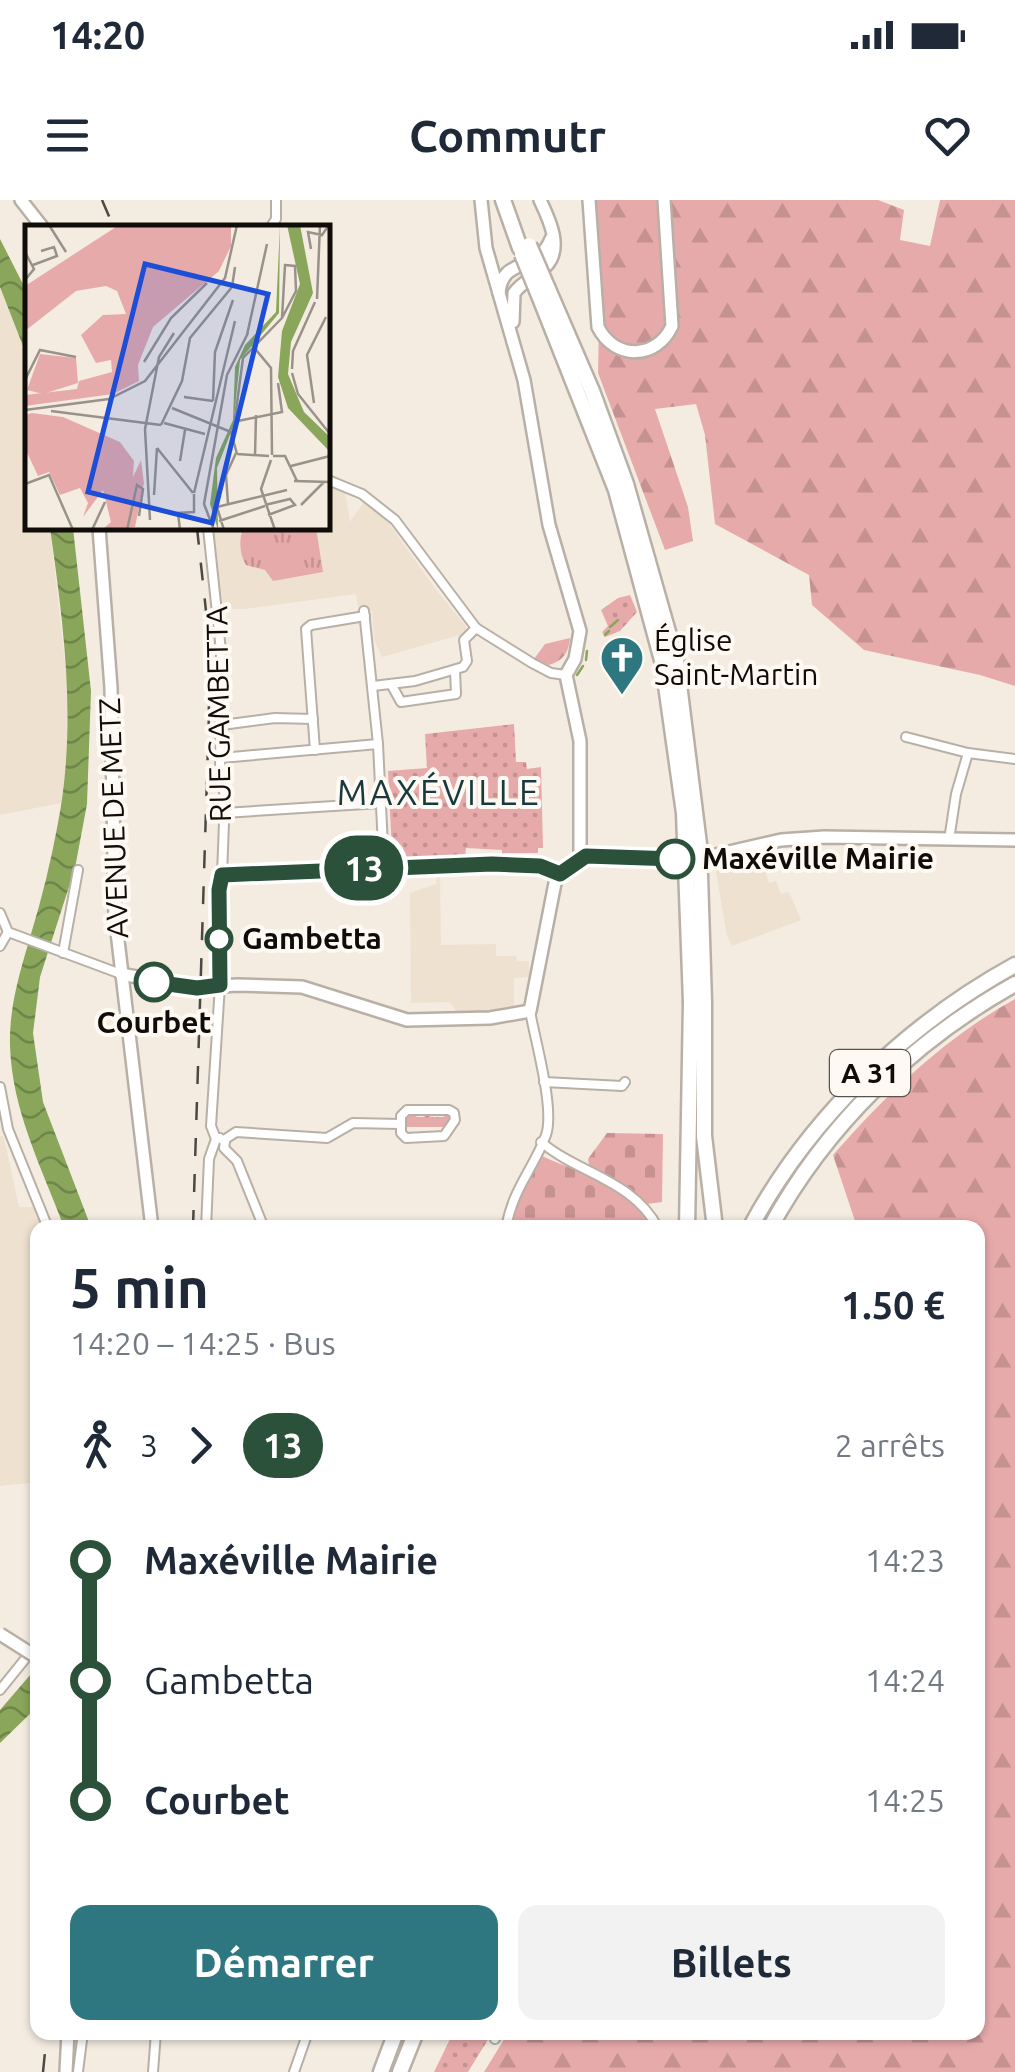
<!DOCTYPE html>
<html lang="fr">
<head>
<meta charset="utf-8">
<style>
  body { margin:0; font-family:Ubuntu,sans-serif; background:#f2f2f3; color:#1f2937; height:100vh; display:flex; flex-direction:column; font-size:38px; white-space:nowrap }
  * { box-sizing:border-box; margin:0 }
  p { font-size:32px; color:#747a83 }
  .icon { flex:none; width:55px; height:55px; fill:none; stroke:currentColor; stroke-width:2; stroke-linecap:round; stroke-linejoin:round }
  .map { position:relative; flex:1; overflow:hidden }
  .details { position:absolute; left:30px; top:1020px; width:955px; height:820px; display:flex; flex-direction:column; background:#fff; border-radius:20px; box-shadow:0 2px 8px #0004 }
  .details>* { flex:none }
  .badge { padding:0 20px; border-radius:32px; font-size:35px; line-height:65px }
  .map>.badge { position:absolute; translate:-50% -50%; box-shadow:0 0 0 5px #fff }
  .legs { display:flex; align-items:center; gap:15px; height:110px; padding:0 40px; font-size:32px }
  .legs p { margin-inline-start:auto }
  .overview { display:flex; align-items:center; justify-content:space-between; height:170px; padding:0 40px }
  h1 { font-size:55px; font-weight:600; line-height:75px }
  .primary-button { display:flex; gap:20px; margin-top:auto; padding:20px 40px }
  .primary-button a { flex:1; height:115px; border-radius:20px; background:#2e7780; color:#fff; font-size:40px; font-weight:600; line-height:115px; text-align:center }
  .primary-button a+a { background:#f2f2f3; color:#1f2937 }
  ul { padding:0 40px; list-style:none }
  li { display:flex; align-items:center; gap:35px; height:120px; font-size:38px }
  li i { display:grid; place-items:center; width:15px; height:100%; margin:0 12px; background:currentColor }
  li i::after { content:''; width:25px; height:25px; margin:-12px; border:8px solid; border-radius:50%; background:#fff }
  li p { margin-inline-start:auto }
  li:first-child i { background:linear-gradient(#0000 50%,currentColor 0) }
  li:last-child i { background:linear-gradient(currentColor 50%,#0000 0) }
  .status { display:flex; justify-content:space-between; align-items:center; height:70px; padding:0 50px; background:#fff; direction:ltr }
  .status svg { height:28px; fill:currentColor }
  header { display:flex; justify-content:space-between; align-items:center; height:130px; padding:0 40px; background:#fff; font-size:45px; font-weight:600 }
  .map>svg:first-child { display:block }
  .built { fill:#eee1d0 }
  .grass { fill:url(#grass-tufts) }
  .forest { fill:url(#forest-firs) }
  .cemetery { fill:url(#cemetery-stones) }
  .park { fill:url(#park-dots) }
  .water { fill:url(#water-waves) }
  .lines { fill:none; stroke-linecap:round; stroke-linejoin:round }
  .stream { stroke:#89a65b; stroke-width:2.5 }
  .street-casing { stroke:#b8b0a6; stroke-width:12 }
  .secondary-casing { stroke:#b8b0a6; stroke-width:16 }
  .highway-casing { stroke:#b8b0a6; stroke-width:19 }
  .street { stroke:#fff; stroke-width:8 }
  .secondary { stroke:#fff; stroke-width:11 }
  .highway { stroke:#fff; stroke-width:14 }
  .rail { stroke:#4c4843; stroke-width:2.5; stroke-dasharray:18 18; stroke-linecap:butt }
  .secondary-bridge-casing { stroke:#b8b0a6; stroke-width:16; stroke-linecap:butt }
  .highway-bridge-casing { stroke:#b8b0a6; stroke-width:19; stroke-linecap:butt }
  .secondary-bridge { stroke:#fff; stroke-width:11 }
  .highway-bridge { stroke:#fff; stroke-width:14 }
  .line-1-casing { stroke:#fff; stroke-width:22 }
  .line-1 { stroke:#2b513a; stroke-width:15 }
  .stop-1-dot { fill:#fff; stroke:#2b513a; stroke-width:5 }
  .labels { text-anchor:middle; stroke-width:8; stroke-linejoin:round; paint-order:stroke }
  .shield { fill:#fff9f3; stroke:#57534f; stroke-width:2.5 }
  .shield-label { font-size:28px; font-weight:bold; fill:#0f0c09 }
  .poi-label { font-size:30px; fill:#0f0c09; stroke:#fff9f3; text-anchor:start }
  .street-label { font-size:30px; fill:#0f0c09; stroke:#fff9f3 }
  .stop-label { font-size:30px; font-weight:bold; fill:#0f0c09; stroke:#fff9f3; text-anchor:start }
  .quarter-label { font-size:35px; letter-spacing:2.5px; fill:#183a3e; stroke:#fff9f3 }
  .inset-road { fill:none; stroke:#98928b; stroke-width:2.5 }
  .view { fill:#1d4ed8; fill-opacity:0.15; stroke:#1d4ed8; stroke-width:5 }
  .inset-edge { fill:none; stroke:#0f0c09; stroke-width:5 }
</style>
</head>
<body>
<div class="status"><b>14:20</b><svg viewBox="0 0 49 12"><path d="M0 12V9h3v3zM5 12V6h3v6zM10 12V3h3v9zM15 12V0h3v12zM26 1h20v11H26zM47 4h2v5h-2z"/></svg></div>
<header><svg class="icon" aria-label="menu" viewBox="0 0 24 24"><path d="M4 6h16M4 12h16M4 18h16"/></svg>Commutr<svg class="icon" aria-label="heart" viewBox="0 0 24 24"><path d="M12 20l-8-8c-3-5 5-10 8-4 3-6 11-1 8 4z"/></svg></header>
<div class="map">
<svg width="1015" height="1872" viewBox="0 0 1015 1872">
  <defs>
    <pattern id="grass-tufts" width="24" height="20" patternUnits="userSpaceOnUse" patternTransform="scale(2.5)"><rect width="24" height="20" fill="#e7aaaa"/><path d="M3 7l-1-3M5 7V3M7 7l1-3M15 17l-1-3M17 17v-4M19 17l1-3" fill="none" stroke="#c59191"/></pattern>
    <pattern id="forest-firs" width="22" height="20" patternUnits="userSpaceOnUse" patternTransform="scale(2.5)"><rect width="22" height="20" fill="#e7aaaa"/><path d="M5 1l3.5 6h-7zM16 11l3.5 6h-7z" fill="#c59191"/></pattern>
    <pattern id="cemetery-stones" width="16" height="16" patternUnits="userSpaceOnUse" patternTransform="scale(2.5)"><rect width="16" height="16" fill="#e7aaaa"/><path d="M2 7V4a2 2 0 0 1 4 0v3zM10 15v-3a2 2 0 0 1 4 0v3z" fill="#c59191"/></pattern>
    <pattern id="park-dots" width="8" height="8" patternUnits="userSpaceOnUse" patternTransform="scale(2.5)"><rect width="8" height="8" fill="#e7aaaa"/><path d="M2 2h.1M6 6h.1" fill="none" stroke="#c59191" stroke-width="1.8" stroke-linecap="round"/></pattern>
    <pattern id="water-waves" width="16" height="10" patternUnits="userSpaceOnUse" patternTransform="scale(2.5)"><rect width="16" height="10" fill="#89a65b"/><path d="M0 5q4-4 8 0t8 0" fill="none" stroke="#6e8649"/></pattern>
  </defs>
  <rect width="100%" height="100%" fill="#f4ece1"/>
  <!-- built -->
  <g class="built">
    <polygon points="0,87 23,146 27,170 28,328 50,328 68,490 67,563 61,603 0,615"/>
    <polygon points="328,286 345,292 350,322 364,302 388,322 437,391 466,426 466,430 460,435 382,457 374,440 372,411 359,412 356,394 245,409 221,409 212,328 328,328"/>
    <polygon points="760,655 769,683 776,681 781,694 789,692 801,720 732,746 727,736 715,666"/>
    <polygon points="437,671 440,671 441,745 496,744 496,756 516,756 517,761 529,761 529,777 514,778 514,809 458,814 450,802 411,803 410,693 436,684"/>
    <polygon points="0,936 3,936 6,947 19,1007 34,1007 41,1027 38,1028 37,1282 0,1286"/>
  </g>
  <!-- grass -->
  <g class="grass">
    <path d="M 243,328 L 316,328 L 323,372 L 273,381 L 265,370 L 246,365 C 239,353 239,340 243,328 Z"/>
    <polygon points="419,913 416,917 424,917 428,913 433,913 430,917 443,917 449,913 453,917 448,927 403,927 404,914"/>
  </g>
  <!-- forest -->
  <g class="forest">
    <polygon points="594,0 878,0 904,10 900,40 930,46 940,0 1015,0 1015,486 980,475 864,450 812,405 809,375 715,324 705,235 696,204 655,209 688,307 693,341 665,350 598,173 600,80"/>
    <path d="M 570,438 C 569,452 563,461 549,465 L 534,459 L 545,444 Z"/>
    <path d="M 1015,799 L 1015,1872 L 484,1872 L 508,1833 L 978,1832 L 978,1028 L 857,1027 L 833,955 C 887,894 943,839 1015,799 Z"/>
  </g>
  <!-- cemetery -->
  <g class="cemetery">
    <polygon points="607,933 663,934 662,1002 647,1004 619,981 589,965 588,959"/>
    <path d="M 542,956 C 591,978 615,979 652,1022 L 652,1028 L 510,1028 L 519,994 L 537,959 Z"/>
  </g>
  <!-- park -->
  <g class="park">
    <polygon points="630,395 637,412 620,431 605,437 602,432 608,426 601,410 618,398"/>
    <polygon points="514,524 516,562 526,562 527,569 541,567 543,648 538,648 538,653 505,653 502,659 502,650 466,648 465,657 399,658 392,652 388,571 427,568 425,534"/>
    <polygon points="453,1833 492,1833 468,1872 434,1872"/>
  </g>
  <!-- water -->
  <g class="water">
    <polygon points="0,39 27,92 27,170 23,146 0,87"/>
    <path d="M 50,328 L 73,328 L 91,491 L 87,604 L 75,668 L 40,777 L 33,833 L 43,902 L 91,1027 L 64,1027 C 42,968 12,911 10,846 C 9,806 20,772 31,734 C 42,698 51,661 58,623 C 77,524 64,427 50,328 Z"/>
    <polygon points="37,1467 37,1507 0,1543 0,1510"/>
  </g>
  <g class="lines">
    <!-- stream -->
    <g class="stream">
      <polyline points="610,427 618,420"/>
      <polyline points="605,435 609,431"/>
      <polyline points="586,460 587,451"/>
      <polyline points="577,475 583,466"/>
    </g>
    <defs>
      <g id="street">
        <polyline points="270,28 276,19 276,0"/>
        <polyline points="328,280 362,294 395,320 476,428 532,463 551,473 566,475"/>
        <polyline points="208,328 221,451 220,578 225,596 222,675"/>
        <polyline points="364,411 378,544 384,667"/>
        <polyline points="391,484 401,502 456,494 455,470"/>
        <polyline points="373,486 415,481 463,467 467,461 464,440 476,428"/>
        <polyline points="222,525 275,518 313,519"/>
        <polyline points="906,537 968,553 1015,559"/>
        <polyline points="315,550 306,429 311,425 365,416"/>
        <polyline points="221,558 378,544"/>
        <polyline points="224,613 381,603"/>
        <polyline points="949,640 956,594 968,553"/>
        <polyline points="0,713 8,732 121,774"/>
        <polyline points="0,746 8,732"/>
        <polyline points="63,753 78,670"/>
        <polyline points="544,882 622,886 625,882"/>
        <polyline points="0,887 8,929 48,1028"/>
        <polygon points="407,910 449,910 454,913 455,920 444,936 406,938 401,933 401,916"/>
        <polyline points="220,938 225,942 224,948 237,961 264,1028"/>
        <polyline points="224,940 236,932 327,938 353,923 400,924"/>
        <path d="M 541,942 C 579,974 633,980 658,1028"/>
        <polyline points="206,1028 209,959 216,939 211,926 220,785"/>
        <path d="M 506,1028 C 513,988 534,968 546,935 C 555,909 535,840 530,811"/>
        <polyline points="0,1490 38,1443"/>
        <polyline points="495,1839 498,1832"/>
        <polyline points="78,1872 83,1832"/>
        <polyline points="153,1872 156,1832"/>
        <polyline points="294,1872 308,1832"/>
      </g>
      <g id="secondary">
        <polyline points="21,0 43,28"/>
        <polyline points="481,0 486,48 524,180 549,325 580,431 575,459 566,475 580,541 580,657"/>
        <path d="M 589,0 L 598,127 C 615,161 657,159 672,126 L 664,0"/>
        <path d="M 499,93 C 502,56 538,73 551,39"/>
        <path d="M 513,122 L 514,93 C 523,81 535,77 545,67 C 564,49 549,19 540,0"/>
        <polyline points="99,328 111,488 115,715 152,1028"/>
        <polyline points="580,657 694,660 781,640 824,637 1015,640"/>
        <polyline points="121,774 197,788 237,785 302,787 407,820 490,818 530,811 555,683 560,674 580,657"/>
        <polyline points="220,785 219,690 222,675 492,664 540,665 560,674"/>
        <polyline points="66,1872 68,1832"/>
      </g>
      <g id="highway">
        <polyline points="503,0 520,48"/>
        <polyline points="548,89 592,191 626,284 676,460"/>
        <polyline points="538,93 616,290 663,464"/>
        <polyline points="704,802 704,936 715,1028"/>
        <polyline points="687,1028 691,802"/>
        <path d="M 750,1028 C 809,918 906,825 1015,765"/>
        <path d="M 770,1028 C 826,925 913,841 1015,784"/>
        <polyline points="381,1872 396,1832"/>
        <polyline points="400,1872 416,1832"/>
      </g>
    </defs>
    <!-- street casing -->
    <use href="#street" class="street-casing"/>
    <!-- secondary casing -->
    <use href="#secondary" class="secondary-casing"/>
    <!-- highway casing -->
    <use href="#highway" class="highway-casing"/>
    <!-- street -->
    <use href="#street" class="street"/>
    <!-- secondary -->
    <use href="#secondary" class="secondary"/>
    <!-- highway -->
    <use href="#highway" class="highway"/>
    <!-- rail -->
    <g class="rail">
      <polyline points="102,0 114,28"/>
      <polyline points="193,1028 209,513 206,411 197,328"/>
      <polyline points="43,1872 47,1832"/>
    </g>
    <defs>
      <polyline id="secondary-bridge" points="0,1434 38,1458"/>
      <g id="highway-bridge">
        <polyline points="529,45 548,89"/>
        <polyline points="522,54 538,93"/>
        <polyline points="676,460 699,644 704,802"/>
        <polyline points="663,464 684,613 691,802"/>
      </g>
    </defs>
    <!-- secondary-bridge casing -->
    <use href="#secondary-bridge" class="secondary-bridge-casing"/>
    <!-- highway-bridge casing -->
    <use href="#highway-bridge" class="highway-bridge-casing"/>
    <!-- secondary-bridge -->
    <use href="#secondary-bridge" class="secondary-bridge"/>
    <!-- highway-bridge -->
    <use href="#highway-bridge" class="highway-bridge"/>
  </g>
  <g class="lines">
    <defs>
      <polyline id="line-1" points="154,782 197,788 220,785 219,690 222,675 492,664 540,666 560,674 586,656 675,659"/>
    </defs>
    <!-- line-1 casing -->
    <use href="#line-1" class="line-1-casing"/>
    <!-- line-1 -->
    <use href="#line-1" class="line-1"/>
  </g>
  <!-- icons -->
  <defs>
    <symbol id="church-pin" viewBox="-11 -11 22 30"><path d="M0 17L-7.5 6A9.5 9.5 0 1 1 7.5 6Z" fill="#2e7780" stroke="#fff9f3"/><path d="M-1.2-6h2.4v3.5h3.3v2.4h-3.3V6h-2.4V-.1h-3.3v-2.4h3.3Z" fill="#fff"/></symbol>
  </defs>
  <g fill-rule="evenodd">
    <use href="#church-pin" x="597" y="433" width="50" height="68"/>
  </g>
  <!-- markers -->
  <g class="stop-1-dot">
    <circle cx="675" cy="659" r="18"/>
    <circle cx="219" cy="739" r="12"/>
    <circle cx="154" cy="782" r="18"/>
  </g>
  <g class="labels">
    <!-- shield labels -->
    <rect class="shield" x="830" y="850" width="80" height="46" rx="8"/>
    <g class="shield-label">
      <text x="870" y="883">A 31</text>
    </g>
    <!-- poi labels -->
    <g class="poi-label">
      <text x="654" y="451">Église<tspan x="654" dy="34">Saint-Martin</tspan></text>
    </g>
    <!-- street labels -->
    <g class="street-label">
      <text transform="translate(219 514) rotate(-91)" y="10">RUE GAMBETTA</text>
      <text transform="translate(114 618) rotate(-92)" y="10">AVENUE DE METZ</text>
    </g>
    <!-- stop labels -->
    <g class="stop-label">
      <text x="702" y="669">Maxéville Mairie</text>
      <text x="242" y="749">Gambetta</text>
      <text x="154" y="833" text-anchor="middle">Courbet</text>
    </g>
    <!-- quarter labels -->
    <g class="quarter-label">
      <text x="439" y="605">MAXÉVILLE</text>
    </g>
  </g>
  <!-- overview -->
  <g transform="translate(25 25)">
    <rect width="305" height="305" fill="#f4ece1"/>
    <path d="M 94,0 L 206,0 L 206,21 L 194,46 L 128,102 L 113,140 L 114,156 L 88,169 L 0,181 L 0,170 L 52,164 L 54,156 L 87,147 L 86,135 L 71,138 L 56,110 L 78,90 L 101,89 L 92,66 L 81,61 L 51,66 L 0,106 L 0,61 ZM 7,188 L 38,192 L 95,217 L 109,236 L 108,252 L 116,235 L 119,258 L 110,302 L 77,305 L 86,297 L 78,265 L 58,292 L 63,278 L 55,263 L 35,270 L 24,247 L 13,251 L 0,223 L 0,190 Z" fill="#e7aaaa"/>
    <path d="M 15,129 L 51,133 L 53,158 L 18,169 L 2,165 Z" fill="#e7aaaa"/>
    <path d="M 255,0 L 254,88 L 215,135 L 208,202 L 192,243 L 193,305 L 185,279 L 191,233 L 208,195 L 210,142 L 220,120 L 251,87 ZM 262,0 L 275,0 L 288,68 L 266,117 L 263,149 L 279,187 L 305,212 L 305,227 L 263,183 L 253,152 L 257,106 L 275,59 Z" fill="#89a65b"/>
    <path class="inset-road" d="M 24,0 L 41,27M 286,24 L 283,7 L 297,10 L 304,0M 0,27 L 9,44 L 0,55M 8,40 L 32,31 L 29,22 L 16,26M 260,40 L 270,41 L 271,66 L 257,93 ZM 292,74 L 295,0M 222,110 L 242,19M 227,120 L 246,143 L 247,230M 119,137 L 146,93 L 182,58M 267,144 L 268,126 L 290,77M 267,148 L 273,169 L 305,209M 0,155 L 15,125 L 51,132M 166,173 L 159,172 L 188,176M 188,176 L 190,127 L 208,75M 289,178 L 282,130 L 301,92M 147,183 L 206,207 L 212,229M 0,185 L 84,174 L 120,156 L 200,53 L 212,0M 26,186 L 136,200M 213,196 L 257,187 L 253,158M 139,198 L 180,209M 136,200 L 157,156 L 165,113 L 207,62 L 210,42M 208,208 L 218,133 L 257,93M 132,223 L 168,268M 212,229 L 244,231M 230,231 L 231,190M 248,231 L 260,231 L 272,256M 246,235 L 236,264 L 250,305M 155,236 L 160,205M 266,241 L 305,231M 269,256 L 305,257M 0,259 L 24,250 L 48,305M 169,268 L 210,96M 129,270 L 132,223M 203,279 L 201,250 L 211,228M 240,280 L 265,274 L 270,280 L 243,290M 276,280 L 299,257M 125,295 L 120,204 L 134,132 L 149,108M 194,296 L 240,281M 67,305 L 80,277M 102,305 L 112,260 L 118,264 L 114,291M 155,305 L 153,288 L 169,287 L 169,269M 189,305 L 179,279 L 202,150 L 223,108M 199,305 L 192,282 L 262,265"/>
    <path class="view" d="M 120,39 L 243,69 L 187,298 L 63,267 Z"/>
    <rect width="305" height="305" class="inset-edge"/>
  </g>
</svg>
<b class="badge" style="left:364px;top:668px;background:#2b513a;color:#fff">13</b>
<section class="details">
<div class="overview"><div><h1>5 min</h1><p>14:20 – 14:25 · Bus</p></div><b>1.50 €</b></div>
<div class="legs"><svg class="icon" aria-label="walk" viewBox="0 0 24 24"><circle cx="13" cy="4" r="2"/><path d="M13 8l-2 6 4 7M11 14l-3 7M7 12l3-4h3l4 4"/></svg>3<svg class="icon" aria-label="forward" viewBox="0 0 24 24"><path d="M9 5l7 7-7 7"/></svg><b class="badge" style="background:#2b513a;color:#fff">13</b><p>2 arrêts</p></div>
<ul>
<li><i style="color:#2b513a"></i><b>Maxéville Mairie</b><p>14:23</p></li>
<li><i style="color:#2b513a"></i><span>Gambetta</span><p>14:24</p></li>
<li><i style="color:#2b513a"></i><b>Courbet</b><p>14:25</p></li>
</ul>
<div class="primary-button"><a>Démarrer</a><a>Billets</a></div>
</section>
</div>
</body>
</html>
